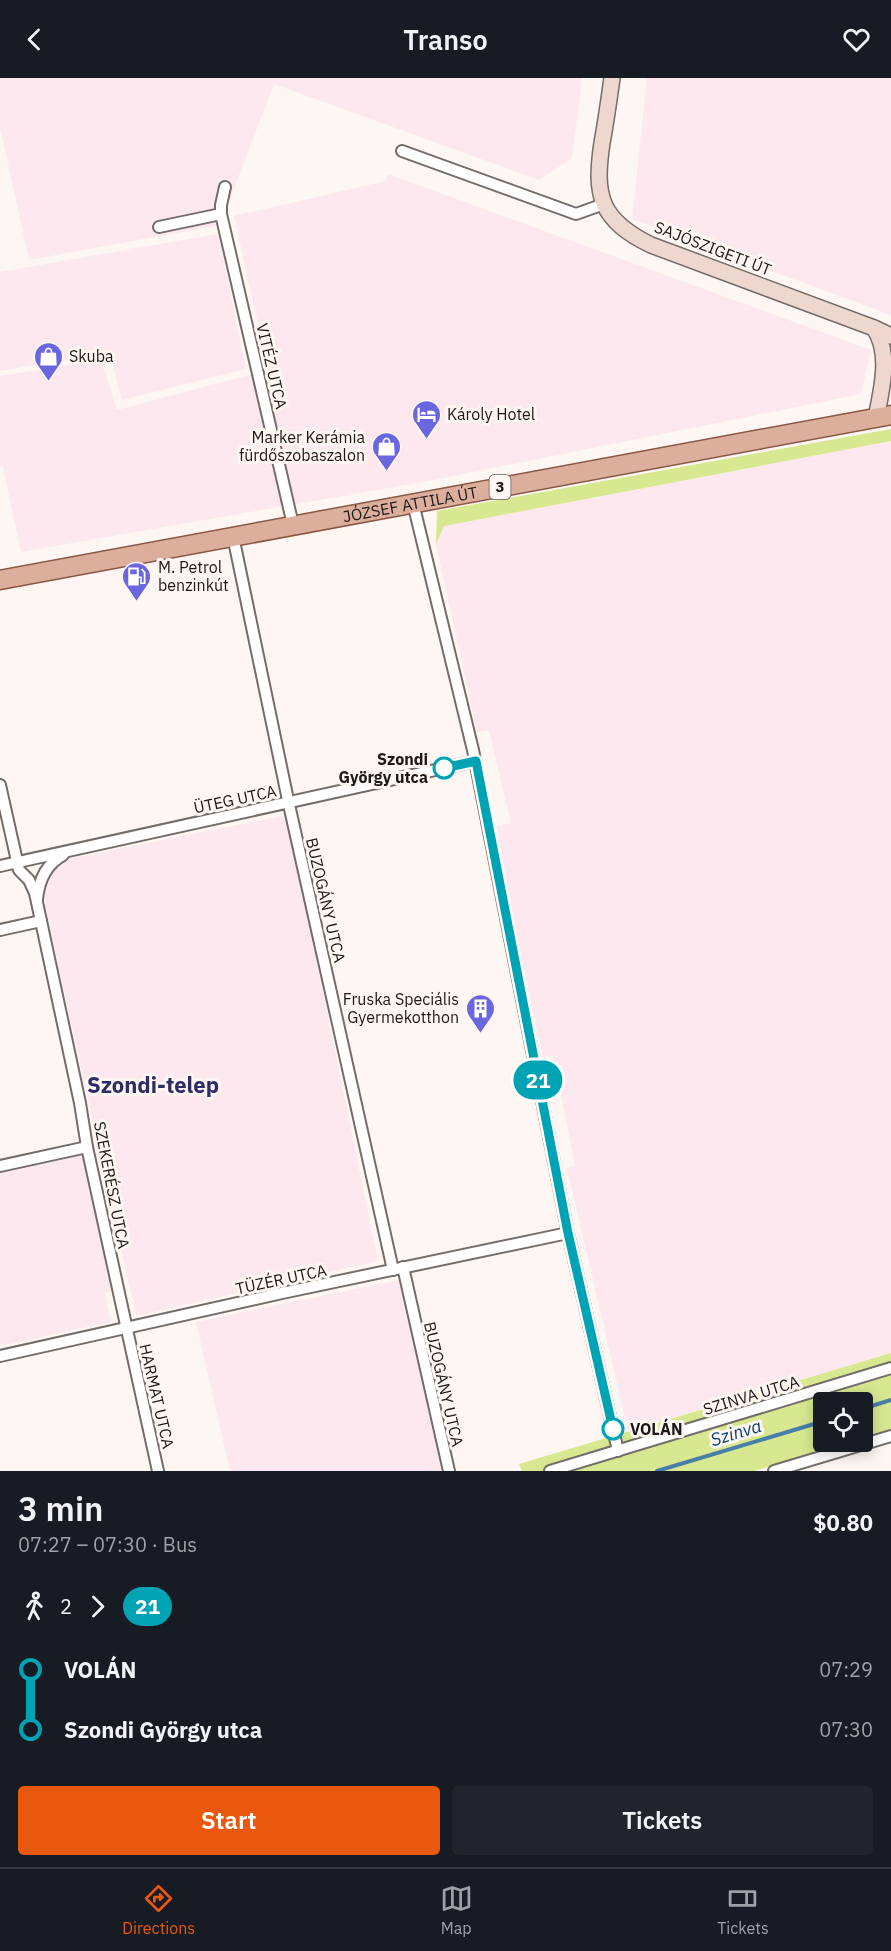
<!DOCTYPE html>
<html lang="en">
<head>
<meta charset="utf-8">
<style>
  body { margin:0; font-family:"IBM Plex Sans",sans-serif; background:#20242c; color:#f1f3f6; height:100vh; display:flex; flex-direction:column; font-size:22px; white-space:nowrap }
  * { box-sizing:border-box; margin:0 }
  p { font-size:20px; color:#9ea1a6 }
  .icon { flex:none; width:33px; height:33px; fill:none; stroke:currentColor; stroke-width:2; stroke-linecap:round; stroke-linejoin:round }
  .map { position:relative; height:1393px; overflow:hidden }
  .side { display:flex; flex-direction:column; background:#171b24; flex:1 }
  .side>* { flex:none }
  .badge { padding:0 12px; border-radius:20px; font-size:21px; line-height:39px }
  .buttons { position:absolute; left:813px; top:1314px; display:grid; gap:12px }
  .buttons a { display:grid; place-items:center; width:60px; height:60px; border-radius:6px; background:#171b24; box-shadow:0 3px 15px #0003; font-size:30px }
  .map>.badge { position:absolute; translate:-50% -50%; box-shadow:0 0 0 3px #fff }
  .legs { display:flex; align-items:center; gap:9px; height:66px; padding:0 18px; font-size:20px }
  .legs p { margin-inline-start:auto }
  .head { display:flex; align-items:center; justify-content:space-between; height:102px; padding:0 18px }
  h1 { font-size:33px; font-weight:600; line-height:45px }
  .button { display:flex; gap:12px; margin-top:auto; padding:12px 18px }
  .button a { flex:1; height:69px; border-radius:6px; background:#ea580c; color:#fff; font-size:24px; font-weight:600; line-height:69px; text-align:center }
  .button a+a { background:#20242c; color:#f1f3f6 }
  ul { padding:0 18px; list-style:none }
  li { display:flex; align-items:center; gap:21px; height:60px; font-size:22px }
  li i { display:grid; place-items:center; width:9px; height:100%; margin:0 8px; background:currentColor }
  li i::after { content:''; width:15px; height:15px; margin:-8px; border:4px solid; border-radius:50%; background:#171b24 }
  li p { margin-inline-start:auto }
  li:first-child i { background:linear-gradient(#0000 50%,currentColor 0) }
  li:last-child i { background:linear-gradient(currentColor 50%,#0000 0) }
  header { display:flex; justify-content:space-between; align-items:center; height:78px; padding:0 18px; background:#171b24; font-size:27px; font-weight:600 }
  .menu { display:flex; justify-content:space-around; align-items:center; height:84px; border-top:2px solid #363941; background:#171b24; font-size:16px; color:#9ea1a6 }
  .menu a { display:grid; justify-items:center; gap:3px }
  .menu .on { color:#ea580c }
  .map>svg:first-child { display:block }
  .industrial { fill:#fce8ee }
  .green { fill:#d8e891 }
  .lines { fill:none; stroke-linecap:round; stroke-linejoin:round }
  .stream { stroke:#477eaa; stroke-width:4 }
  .minor-casing { stroke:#746d6a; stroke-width:14 }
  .secondary-casing { stroke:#746d6a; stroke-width:18 }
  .primary-casing { stroke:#895743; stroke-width:21 }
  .minor { stroke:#fff; stroke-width:10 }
  .secondary { stroke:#edd7ce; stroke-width:15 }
  .primary { stroke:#dcaf9c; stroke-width:18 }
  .line-1-casing { stroke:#fff; stroke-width:14 }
  .line-1 { stroke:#00a3b4; stroke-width:9 }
  .stop-1-dot { fill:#fff; stroke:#00a3b4; stroke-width:3 }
  .labels { text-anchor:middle; stroke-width:6; stroke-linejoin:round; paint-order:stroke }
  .shield { fill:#fef6f3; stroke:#605b5a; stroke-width:1.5 }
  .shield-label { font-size:15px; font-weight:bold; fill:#1c1918 }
  .street-label { font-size:16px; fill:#1c1918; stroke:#fef6f3 }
  .poi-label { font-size:16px; fill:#1c1918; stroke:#fef6f3; text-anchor:start }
  .stop-label { font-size:16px; font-weight:bold; fill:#1c1918; stroke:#fef6f3; text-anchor:end }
  .water-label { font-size:18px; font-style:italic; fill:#064670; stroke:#fef6f3 }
  .district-label { font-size:22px; font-weight:bold; fill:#2d2c66; stroke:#fef6f3 }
</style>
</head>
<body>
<header><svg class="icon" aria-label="back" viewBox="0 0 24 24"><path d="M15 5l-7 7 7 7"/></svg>Transo<svg class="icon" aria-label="heart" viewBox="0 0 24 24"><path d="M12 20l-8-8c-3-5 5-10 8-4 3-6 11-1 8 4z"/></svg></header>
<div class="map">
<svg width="891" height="1393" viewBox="0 0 891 1393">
  <rect width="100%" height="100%" fill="#fef6f3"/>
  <!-- industrial -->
  <g class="industrial">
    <polygon points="0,0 582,0 572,80 539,102 274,6 220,147 29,182 0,49"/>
    <polygon points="647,0 891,0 891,237 632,141"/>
    <polygon points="388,96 871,272 861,316 423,404 21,474 3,389 0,389 0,298 101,282 117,332 268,292 234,138 386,103"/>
    <polygon points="218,156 246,291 122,322 109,274 0,293 0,194"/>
    <polygon points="891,363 891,1275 628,1353 567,1090 575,1087 553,977 543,979 493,749 511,745 489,652 477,654 436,466 444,448"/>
    <polygon points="287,737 378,1183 136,1238 45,827 44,812 53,792 68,781"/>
    <polygon points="81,1076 113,1212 105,1215 111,1244 0,1268 0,1094"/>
    <polygon points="399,1202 444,1393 230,1393 196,1244"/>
  </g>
  <!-- green -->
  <g class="green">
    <polygon points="891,351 891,363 444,448 436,466 437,433"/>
    <polygon points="891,1275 891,1352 863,1360 862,1324 824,1324 824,1364 852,1364 754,1393 522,1393 519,1386"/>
  </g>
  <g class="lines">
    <!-- stream -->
    <g class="stream">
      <polyline points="862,1331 891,1322"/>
      <polyline points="657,1393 824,1343"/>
    </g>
    <defs>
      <g id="minor">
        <polyline points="402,73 576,136 604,126"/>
        <polyline points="225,109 221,127 221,136 293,447"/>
        <polyline points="159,149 221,136"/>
        <polyline points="413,425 473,672 568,1155 618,1373"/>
        <polyline points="233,458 288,722 393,1192"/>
        <polyline points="0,707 19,792 29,802 35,815 80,1025 87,1069 158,1393"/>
        <polyline points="0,788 476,683"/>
        <path d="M 37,821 C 39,802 46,786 63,777"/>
        <polyline points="0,852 41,843"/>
        <polyline points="0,1088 87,1069"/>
        <polyline points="403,1189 449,1393"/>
        <polyline points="0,1278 282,1215 568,1155"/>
        <polyline points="550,1393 891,1290"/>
        <polyline points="774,1393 891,1358"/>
      </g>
      <g id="secondary">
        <path d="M 612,0 C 609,22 606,43 602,65 C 594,118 600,142 651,167 L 874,250 L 891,258"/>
        <path d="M 874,250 C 891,275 882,310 876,340"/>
      </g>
      <g id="primary">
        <path id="s1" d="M 0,502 L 891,337"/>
      </g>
    </defs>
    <!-- minor casing -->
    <use href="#minor" class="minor-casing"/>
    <!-- secondary casing -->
    <use href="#secondary" class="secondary-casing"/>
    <!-- primary casing -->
    <use href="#primary" class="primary-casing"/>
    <!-- minor -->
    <use href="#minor" class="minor"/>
    <!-- secondary -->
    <use href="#secondary" class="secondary"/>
    <!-- primary -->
    <use href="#primary" class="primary"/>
  </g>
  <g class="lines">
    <defs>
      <polyline id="line-1" points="444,690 476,683 568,1155 613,1351"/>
    </defs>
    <!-- line-1 casing -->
    <use href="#line-1" class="line-1-casing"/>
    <!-- line-1 -->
    <use href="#line-1" class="line-1"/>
  </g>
  <!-- icons -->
  <defs>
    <symbol id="shop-pin" viewBox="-11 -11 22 30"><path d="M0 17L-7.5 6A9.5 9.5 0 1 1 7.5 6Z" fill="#6966e0" stroke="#fef6f3"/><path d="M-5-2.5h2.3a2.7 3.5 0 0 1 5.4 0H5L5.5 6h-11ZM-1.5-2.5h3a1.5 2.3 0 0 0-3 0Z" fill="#fff"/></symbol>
    <symbol id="hotel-pin" viewBox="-11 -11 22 30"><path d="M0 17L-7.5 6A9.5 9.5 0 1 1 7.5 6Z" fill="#6966e0" stroke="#fef6f3"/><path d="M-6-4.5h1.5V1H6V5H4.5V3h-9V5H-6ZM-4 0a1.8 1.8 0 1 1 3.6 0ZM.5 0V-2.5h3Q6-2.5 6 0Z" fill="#fff"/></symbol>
    <symbol id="fuel-pin" viewBox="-11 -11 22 30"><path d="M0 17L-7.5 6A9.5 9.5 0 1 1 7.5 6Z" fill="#6966e0" stroke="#fef6f3"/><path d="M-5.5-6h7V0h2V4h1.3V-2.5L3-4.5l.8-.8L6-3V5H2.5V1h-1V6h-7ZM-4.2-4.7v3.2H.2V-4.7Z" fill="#fff"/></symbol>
    <symbol id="building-pin" viewBox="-11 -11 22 30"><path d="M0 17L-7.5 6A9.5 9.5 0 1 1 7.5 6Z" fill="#6966e0" stroke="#fef6f3"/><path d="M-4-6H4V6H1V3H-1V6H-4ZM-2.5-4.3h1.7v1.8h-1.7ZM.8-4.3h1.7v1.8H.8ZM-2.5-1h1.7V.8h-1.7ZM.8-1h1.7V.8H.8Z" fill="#fff"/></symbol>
  </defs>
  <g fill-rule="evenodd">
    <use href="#shop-pin" x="32" y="262" width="33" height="45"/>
    <use href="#hotel-pin" x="410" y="320" width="33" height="45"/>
    <use href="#shop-pin" x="370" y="352" width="33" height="45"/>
    <use href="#fuel-pin" x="120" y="482" width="33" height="45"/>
    <use href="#building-pin" x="464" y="914" width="33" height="45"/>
  </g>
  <!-- markers -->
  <g class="stop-1-dot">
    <circle cx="444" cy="690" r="10"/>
    <circle cx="613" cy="1351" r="10"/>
  </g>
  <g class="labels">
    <!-- shield labels -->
    <rect class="shield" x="489.5" y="397" width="21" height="24" rx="4.5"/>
    <g class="shield-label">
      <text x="500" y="414">3</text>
    </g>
    <!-- street labels -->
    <g class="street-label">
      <text transform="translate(713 170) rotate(21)" y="6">SAJÓSZIGETI ÚT</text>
      <text transform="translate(272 288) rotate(77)" y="6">VITÉZ UTCA</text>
      <text dy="6" stroke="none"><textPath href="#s1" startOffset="417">JÓZSEF ATTILA ÚT</textPath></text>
      <text transform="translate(235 721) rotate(-12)" y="6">ÜTEG UTCA</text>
      <text transform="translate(326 822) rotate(77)" y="6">BUZOGÁNY UTCA</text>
      <text transform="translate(112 1107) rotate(79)" y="6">SZEKERÉSZ UTCA</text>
      <text transform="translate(281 1201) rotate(-12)" y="6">TÜZÉR UTCA</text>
      <text transform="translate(444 1306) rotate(77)" y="6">BUZOGÁNY UTCA</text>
      <text transform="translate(751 1317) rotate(-17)" y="6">SZINVA UTCA</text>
      <text transform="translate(157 1318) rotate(77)" y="6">HARMAT UTCA</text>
    </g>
    <!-- poi labels -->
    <g class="poi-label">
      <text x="69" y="284">Skuba</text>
      <text x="447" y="342">Károly Hotel</text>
      <text x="365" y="365" text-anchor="end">Marker Kerámia<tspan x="365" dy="18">fürdőszobaszalon</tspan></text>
      <text x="158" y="495">M. Petrol<tspan x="158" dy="18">benzinkút</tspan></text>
      <text x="459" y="927" text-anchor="end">Fruska Speciális<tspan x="459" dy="18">Gyermekotthon</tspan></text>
    </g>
    <!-- stop labels -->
    <g class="stop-label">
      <text x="428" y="687">Szondi<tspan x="428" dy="18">György utca</tspan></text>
      <text x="630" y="1357" text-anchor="start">VOLÁN</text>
    </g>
    <!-- water labels -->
    <g class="water-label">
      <text transform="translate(736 1355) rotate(-17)" y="6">Szinva</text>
    </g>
    <!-- district labels -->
    <g class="district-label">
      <text x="153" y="1015">Szondi-telep</text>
    </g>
  </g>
</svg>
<div class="buttons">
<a><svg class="icon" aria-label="locate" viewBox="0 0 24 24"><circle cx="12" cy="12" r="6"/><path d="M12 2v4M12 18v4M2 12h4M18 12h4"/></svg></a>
</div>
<b class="badge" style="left:538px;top:1002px;background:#00a3b4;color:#fff">21</b>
</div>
<section class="side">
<div class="head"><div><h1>3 min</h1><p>07:27 – 07:30 · Bus</p></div><b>$0.80</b></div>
<div class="legs"><svg class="icon" aria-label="walk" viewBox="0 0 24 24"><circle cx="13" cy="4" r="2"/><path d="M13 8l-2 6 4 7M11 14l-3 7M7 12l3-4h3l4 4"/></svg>2<svg class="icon" aria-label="forward" viewBox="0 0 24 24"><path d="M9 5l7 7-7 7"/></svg><b class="badge" style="background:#00a3b4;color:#fff">21</b></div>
<ul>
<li><i style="color:#00a3b4"></i><b>VOLÁN</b><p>07:29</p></li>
<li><i style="color:#00a3b4"></i><b>Szondi György utca</b><p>07:30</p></li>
</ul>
<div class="button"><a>Start</a><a>Tickets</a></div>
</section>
<nav class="menu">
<a class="on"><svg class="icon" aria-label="directions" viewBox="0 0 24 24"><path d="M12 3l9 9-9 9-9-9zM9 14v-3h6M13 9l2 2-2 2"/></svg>Directions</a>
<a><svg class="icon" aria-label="map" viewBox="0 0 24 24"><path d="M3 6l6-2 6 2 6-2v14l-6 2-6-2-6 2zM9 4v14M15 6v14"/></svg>Map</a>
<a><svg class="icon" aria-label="tickets" viewBox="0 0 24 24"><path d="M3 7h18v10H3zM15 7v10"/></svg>Tickets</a>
</nav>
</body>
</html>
